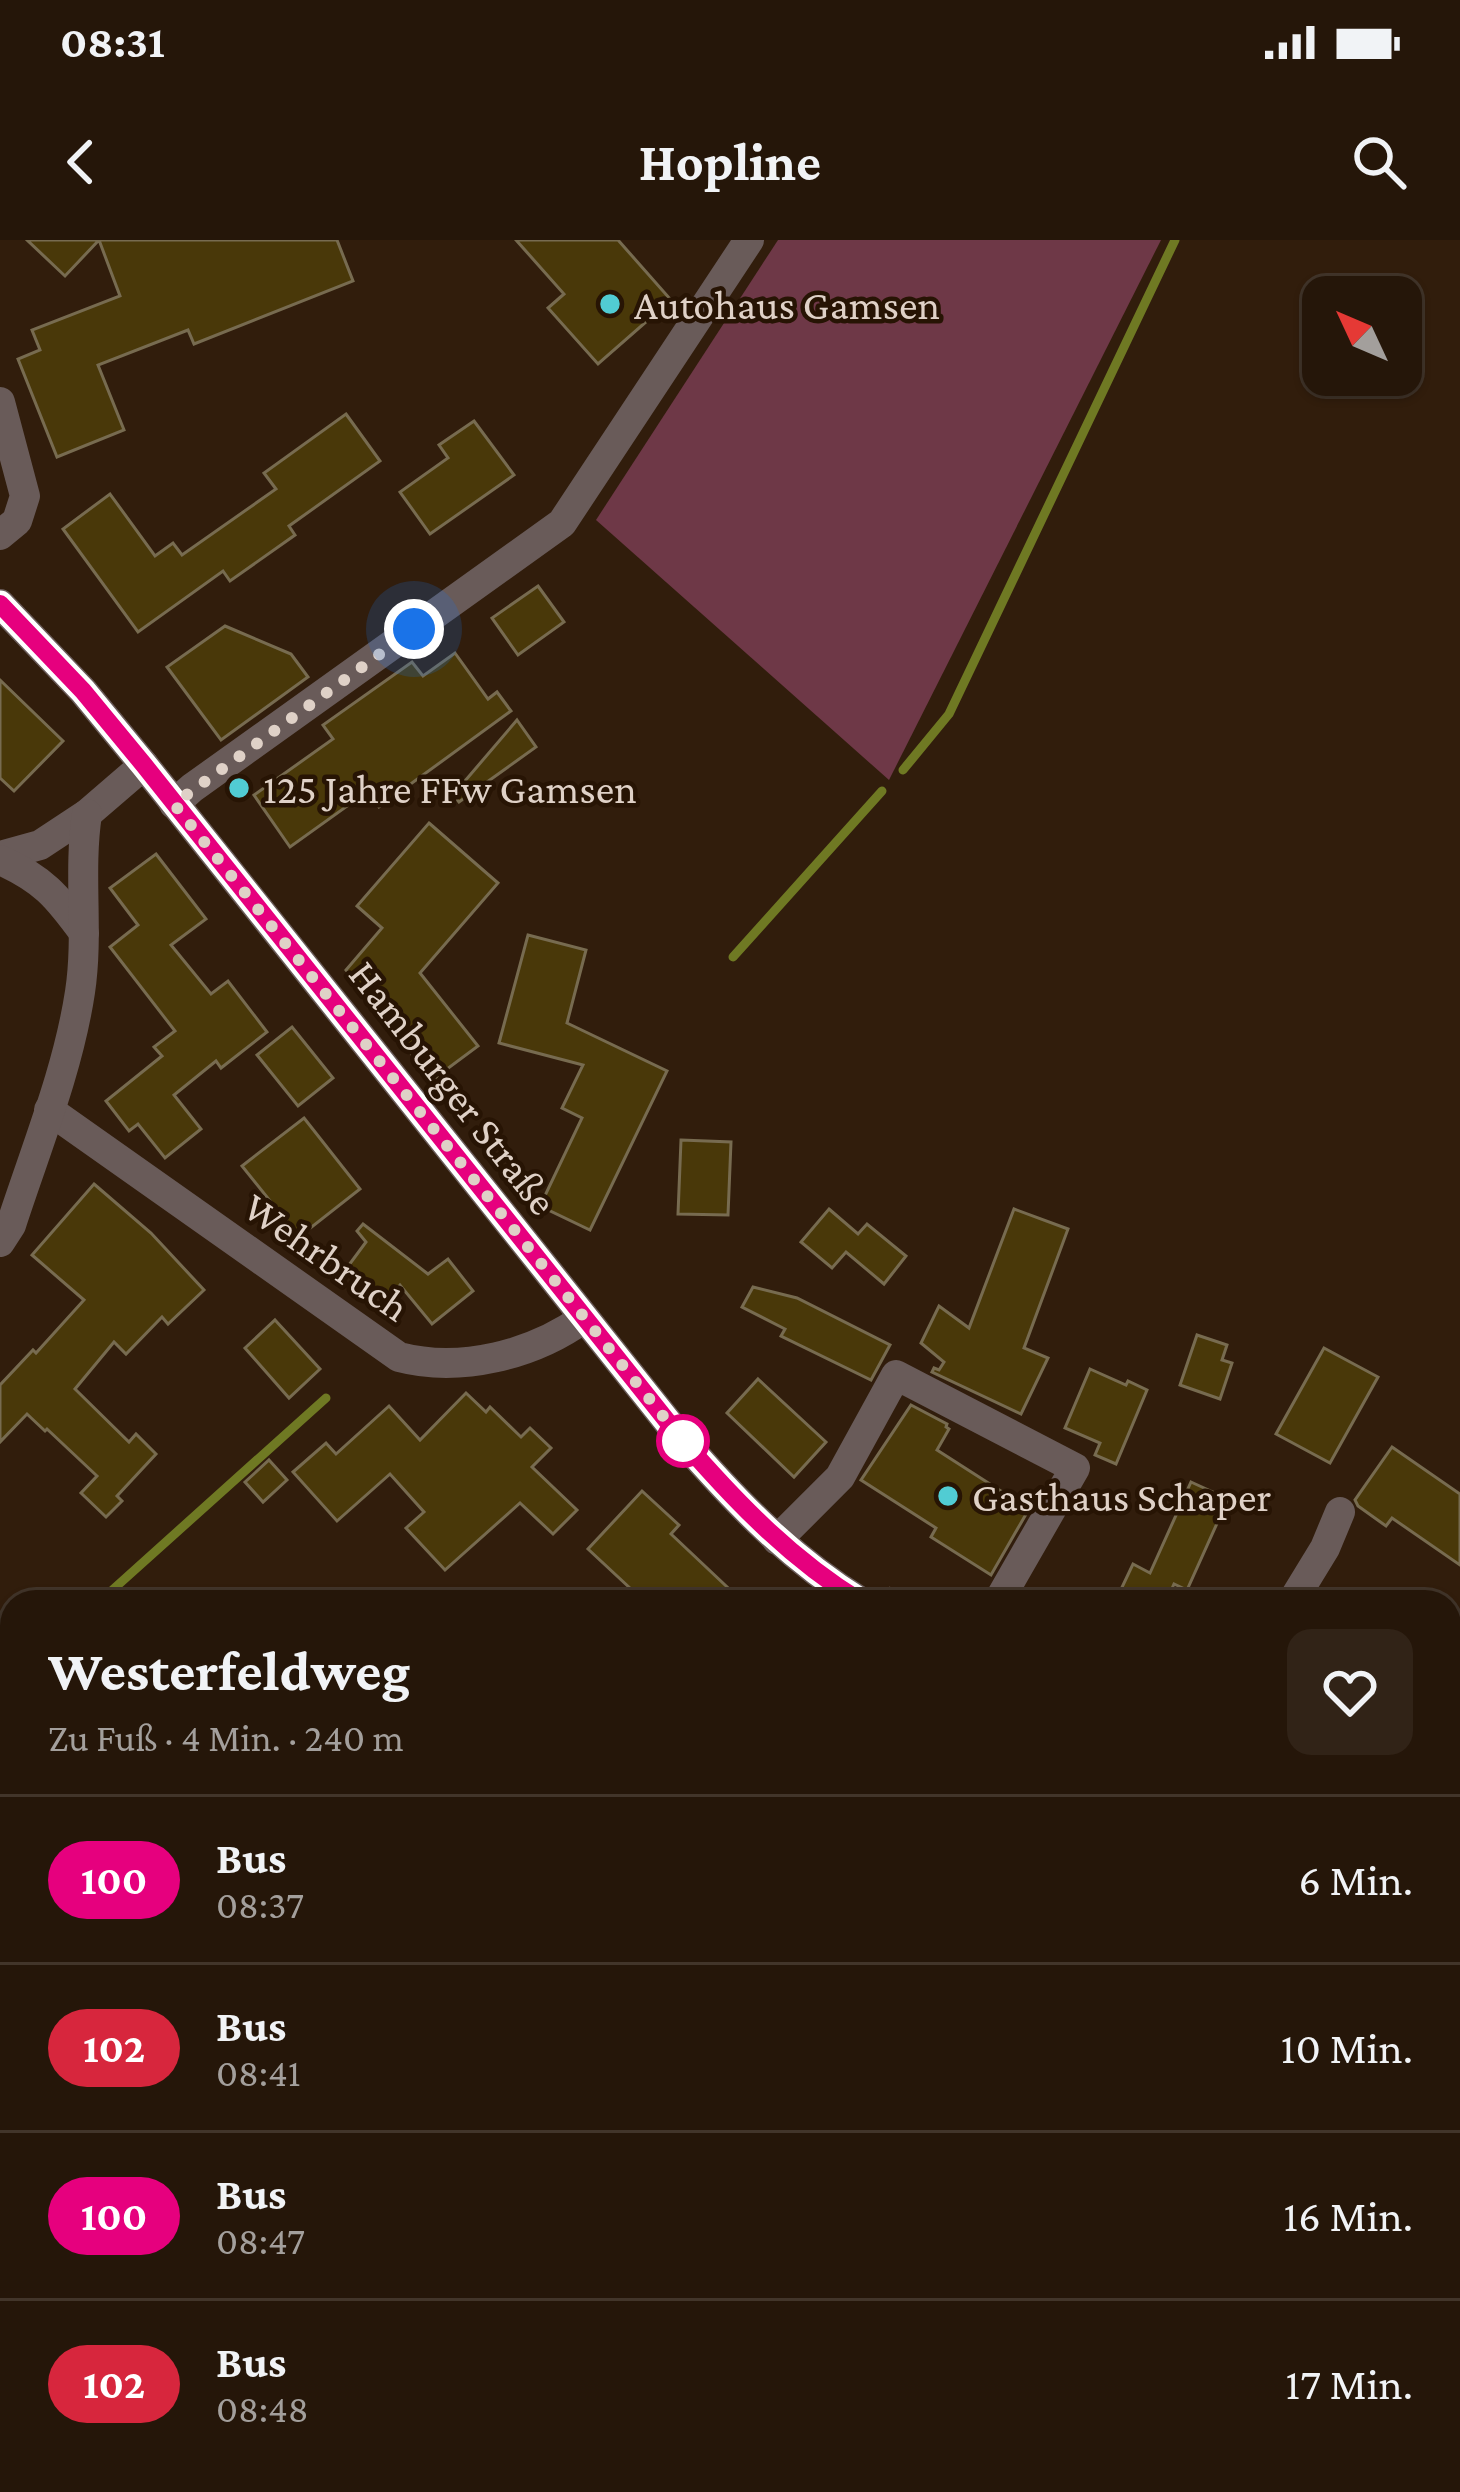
<!DOCTYPE html>
<html lang="de">
<head>
<meta charset="utf-8">
<style>
  body { margin:0; font-family:"Crimson Pro",serif; background:#312317; color:#f1f3f6; height:100vh; display:flex; flex-direction:column; font-size:45px; white-space:nowrap }
  * { box-sizing:border-box; margin:0 }
  p { font-size:39px; color:#a39f9c }
  .icon { flex:none; width:66px; height:66px; fill:none; stroke:currentColor; stroke-width:2; stroke-linecap:round; stroke-linejoin:round }
  .map { position:relative; flex:1; overflow:hidden }
  .sheet { position:absolute; left:0px; top:1350px; width:1461px; height:903px; display:flex; flex-direction:column; background:#251609; border-radius:36px 36px 0 0; box-shadow:0 3px 9px #0004,0 0 0 3px #42352a }
  .sheet>* { flex:none }
  .badge { padding:0 24px; border-radius:39px; font-size:42px; line-height:78px }
  .needle { width:78px; rotate:314deg }
  .fabs { position:absolute; left:1302px; top:36px; display:grid; gap:24px }
  .fabs a { display:grid; place-items:center; width:120px; height:120px; border-radius:24px; background:#251609; box-shadow:0 3px 9px #0004,0 0 0 3px #42352a; font-size:60px }
  .you { position:absolute; width:60px; height:60px; margin:-30px; border:9px solid #fff; border-radius:50%; background:#1a73e8; box-shadow:0 0 0 18px #1a73e833 }
  .map>.badge { position:absolute; translate:-50% -50%; box-shadow:0 0 0 6px #fff }
  .round { display:grid; place-items:center; flex:none; width:126px; height:126px; border-radius:24px; background:#312317 }
  .summary { display:flex; align-items:center; justify-content:space-between; height:204px; padding:0 48px }
  h1 { font-size:57px; font-weight:700; line-height:90px }
  ul { padding:0; list-style:none }
  li { display:flex; align-items:center; gap:36px; height:168px; padding:0 48px; border-top:3px solid #42352a }
  li div { flex:1 }
  li b { display:block; font-size:45px }
  li em { font-style:normal }
  li .badge { min-width:132px; font-weight:700; text-align:center }
  .status { display:flex; justify-content:space-between; align-items:center; height:84px; padding:0 60px; background:#251609; direction:ltr }
  .status svg { height:33px; fill:currentColor }
  header { display:flex; justify-content:space-between; align-items:center; height:156px; padding:0 48px; background:#251609; font-size:54px; font-weight:700 }
  .map>svg:first-child { display:block }
  .green { fill:#6e3847 }
  .lines { fill:none; stroke-linecap:round; stroke-linejoin:round }
  .stream { stroke:#6f7923; stroke-width:9 }
  .building { fill:#493809; stroke:#776b50; stroke-width:3 }
  .path { stroke:#7e6d5f; stroke-width:6; stroke-dasharray:6 6; stroke-linecap:butt }
  .minor { stroke:#695b59; stroke-width:30 }
  .line-casing { stroke:#fff; stroke-width:27 }
  .line { stroke:#e6007e; stroke-width:18 }
  .walk { stroke:#dfd1c7; stroke-width:12; stroke-dasharray:0 21.6 }
  .poi-dot { fill:#51ccd3; stroke:#271404; stroke-width:4.5 }
  .stop-dot { fill:#fff; stroke:#e6007e; stroke-width:6 }
  .labels { text-anchor:middle; stroke-width:9; stroke-linejoin:round; paint-order:stroke }
  .poi-label { font-size:42px; fill:#dfd1c7; stroke:#271404; text-anchor:start }
  .street-label { font-size:42px; fill:#dfd1c7; stroke:#271404 }
</style>
</head>
<body>
<div class="status"><b>08:31</b><svg viewBox="0 0 49 12"><path d="M0 12V9h3v3zM5 12V6h3v6zM10 12V3h3v9zM15 12V0h3v12zM26 1h20v11H26zM47 4h2v5h-2z"/></svg></div>
<header><svg class="icon" aria-label="back" viewBox="0 0 24 24"><path d="M15 5l-7 7 7 7"/></svg>Hopline<svg class="icon" aria-label="search" viewBox="0 0 24 24"><circle cx="10" cy="10" r="6"/><path d="M15 15l6 6"/></svg></header>
<div class="map">
<svg width="1460" height="2252" viewBox="0 0 1460 2252">
  <rect width="100%" height="100%" fill="#311d0c"/>
  <!-- green -->
  <polygon class="green" points="778,0 1161,0 889,540 596,280"/>
  <g class="lines">
    <!-- stream -->
    <g class="stream">
      <polyline points="903,530 949,474 1175,0"/>
      <polyline points="733,717 882,551"/>
      <polyline points="99,1362 326,1158"/>
      <polyline points="0,1448 12,1438"/>
    </g>
  </g>
  <!-- building -->
  <g class="building">
    <polygon points="27,0 337,0 353,41 194,104 188,90 98,125 124,190 57,217 18,119 40,110 32,90 120,56 99,0 65,36"/>
    <polygon points="516,0 618,0 671,60 598,124 548,68 564,54"/>
    <polygon points="346,174 380,221 289,286 295,295 230,341 223,331 138,392 63,289 110,254 155,316 173,303 182,315 276,249 264,233"/>
    <polygon points="474,181 514,235 430,294 400,252 448,218 439,205"/>
    <polygon points="538,346 564,382 518,415 492,378"/>
    <polygon points="225,386 291,414 308,437 221,500 167,427"/>
    <polygon points="455,413 488,459 497,452 511,471 379,567 368,551 290,607 254,555 333,499 323,485 412,422 423,436"/>
    <polygon points="0,440 63,501 14,551 0,538"/>
    <polygon points="517,480 536,507 459,562 453,555"/>
    <polygon points="429,583 498,643 420,733 478,806 431,841 384,776 346,730 382,688 357,666"/>
    <polygon points="156,614 206,679 171,705 211,754 228,741 267,792 221,828 216,821 174,855 201,889 165,918 138,884 129,891 106,861 162,816 154,807 175,791 110,707 138,685 110,648"/>
    <polygon points="528,695 586,710 567,783 667,831 590,990 540,966 582,878 562,868 583,825 499,803"/>
    <polygon points="292,787 333,838 298,866 257,815"/>
    <polygon points="304,878 360,949 299,997 242,926"/>
    <polygon points="681,900 731,902 728,975 678,974"/>
    <polygon points="94,944 151,993 204,1050 168,1084 162,1077 126,1114 114,1102 75,1149 129,1202 136,1194 156,1214 117,1256 122,1261 106,1277 81,1253 97,1236 47,1189 45,1191 27,1174 0,1202 0,1145 33,1110 36,1113 84,1060 32,1015"/>
    <polygon points="829,969 858,994 867,984 906,1016 884,1044 846,1012 832,1028 801,1002"/>
    <polygon points="1014,969 1068,989 1024,1108 1048,1118 1021,1174 932,1132 934,1128 939,1130 944,1122 921,1103 939,1066 969,1088"/>
    <polygon points="363,984 428,1034 448,1019 473,1051 432,1084 400,1045 387,1061 346,1029 366,1002 357,991"/>
    <polygon points="753,1047 797,1058 890,1105 871,1140 781,1096 785,1089 742,1067"/>
    <polygon points="275,1080 320,1129 289,1158 245,1108"/>
    <polygon points="1197,1095 1227,1105 1222,1120 1232,1123 1220,1159 1180,1145"/>
    <polygon points="1324,1108 1378,1137 1330,1223 1276,1194"/>
    <polygon points="1090,1129 1126,1145 1128,1141 1147,1150 1116,1224 1095,1215 1100,1203 1065,1188"/>
    <polygon points="758,1139 826,1202 794,1237 727,1173"/>
    <polygon points="466,1153 486,1172 490,1167 521,1197 530,1188 551,1208 532,1227 577,1270 553,1294 520,1263 445,1330 406,1288 424,1272 390,1234 337,1281 293,1232 326,1203 336,1214 389,1166 420,1200"/>
    <polygon points="911,1165 947,1184 946,1187 949,1189 937,1210 1029,1269 991,1335 931,1297 936,1288 861,1240"/>
    <polygon points="1392,1207 1460,1254 1460,1325 1392,1278 1386,1286 1358,1266 1355,1260"/>
    <polygon points="269,1220 287,1240 263,1262 245,1242"/>
    <polygon points="1191,1242 1228,1259 1187,1350 1174,1344 1166,1362 1115,1362 1133,1324 1150,1333"/>
    <polygon points="642,1251 679,1285 671,1294 743,1362 645,1362 588,1309"/>
  </g>
  <g class="lines">
    <!-- path -->
    <polyline class="path" points="888,1349 911,1362"/>
    <!-- minor -->
    <g class="minor">
      <polyline points="0,162 25,256 17,281 0,295"/>
      <path d="M 0,364 L 83,451 L 144,525 L 683,1201 C 737,1263 791,1319 861,1362"/>
      <polyline points="174,564 192,548 562,283 749,0"/>
      <polyline points="0,616 40,605 87,574 144,525"/>
      <path d="M 0,620 C 43,639 57,656 84,693"/>
      <path d="M 49,870 L 399,1117 C 460,1133 533,1115 584,1078"/>
      <path d="M 0,1002 L 11,985 C 36,908 68,831 80,752 C 89,693 78,633 87,574"/>
      <polyline points="777,1300 840,1237 896,1135 1075,1228 998,1362"/>
      <polyline points="1292,1362 1325,1308 1340,1272"/>
      <polyline points="1449,1661 1460,1666"/>
      <polyline points="0,2023 12,2037"/>
      <polyline points="0,2088 12,2079"/>
      <polyline points="1449,2093 1460,2102"/>
      <polyline points="187,2241 195,2252"/>
      <polyline points="695,2241 703,2252"/>
      <polyline points="559,2252 573,2241"/>
    </g>
  </g>
  <g class="lines">
    <defs>
      <path id="line" d="M 0,364 L 83,451 L 144,525 L 683,1201 C 737,1263 791,1319 861,1362"/>
    </defs>
    <!-- line casing -->
    <use href="#line" class="line-casing"/>
    <!-- line -->
    <use href="#line" class="line"/>
    <!-- walk -->
    <polyline class="walk" points="414,389 174,564 683,1201"/>
  </g>
  <!-- markers -->
  <g class="poi-dot">
    <circle cx="610" cy="64" r="12"/>
    <circle cx="239" cy="548" r="12"/>
    <circle cx="948" cy="1256" r="12"/>
  </g>
  <circle class="stop-dot" cx="683" cy="1201" r="24"/>
  <g class="labels">
    <!-- poi labels -->
    <g class="poi-label">
      <text x="634" y="79">Autohaus Gamsen</text>
      <text x="263" y="563">125 Jahre FFw Gamsen</text>
      <text x="972" y="1271">Gasthaus Schaper</text>
    </g>
    <!-- street labels -->
    <g class="street-label">
      <text transform="translate(454 847) rotate(52)" y="15">Hamburger Straße</text>
      <text transform="translate(327 1016) rotate(35)" y="15">Wehrbruch</text>
    </g>
  </g>
</svg>
<div class="fabs">
<a><svg class="needle" viewBox="-14 -14 28 28"><path d="M0-13l5 13h-10z" fill="#e53935"/><path d="M0 13l5-13h-10z" fill="#a39f9c"/></svg></a>
</div>
<div class="you" style="left:414px;top:389px"></div>
<section class="sheet">
<div class="summary"><div><h1>Westerfeldweg</h1><p>Zu Fuß · 4 Min. · 240 m</p></div><a class="round"><svg class="icon" aria-label="heart" viewBox="0 0 24 24"><path d="M12 20l-8-8c-3-5 5-10 8-4 3-6 11-1 8 4z"/></svg></a></div>
<ul>
<li><span class="badge" style="background:#e6007e;color:#fff">100</span><div><b>Bus</b><p>08:37</p></div><em>6 Min.</em></li>
<li><span class="badge" style="background:#d7263d;color:#fff">102</span><div><b>Bus</b><p>08:41</p></div><em>10 Min.</em></li>
<li><span class="badge" style="background:#e6007e;color:#fff">100</span><div><b>Bus</b><p>08:47</p></div><em>16 Min.</em></li>
<li><span class="badge" style="background:#d7263d;color:#fff">102</span><div><b>Bus</b><p>08:48</p></div><em>17 Min.</em></li>
</ul>
</section>
</div>
</body>
</html>
